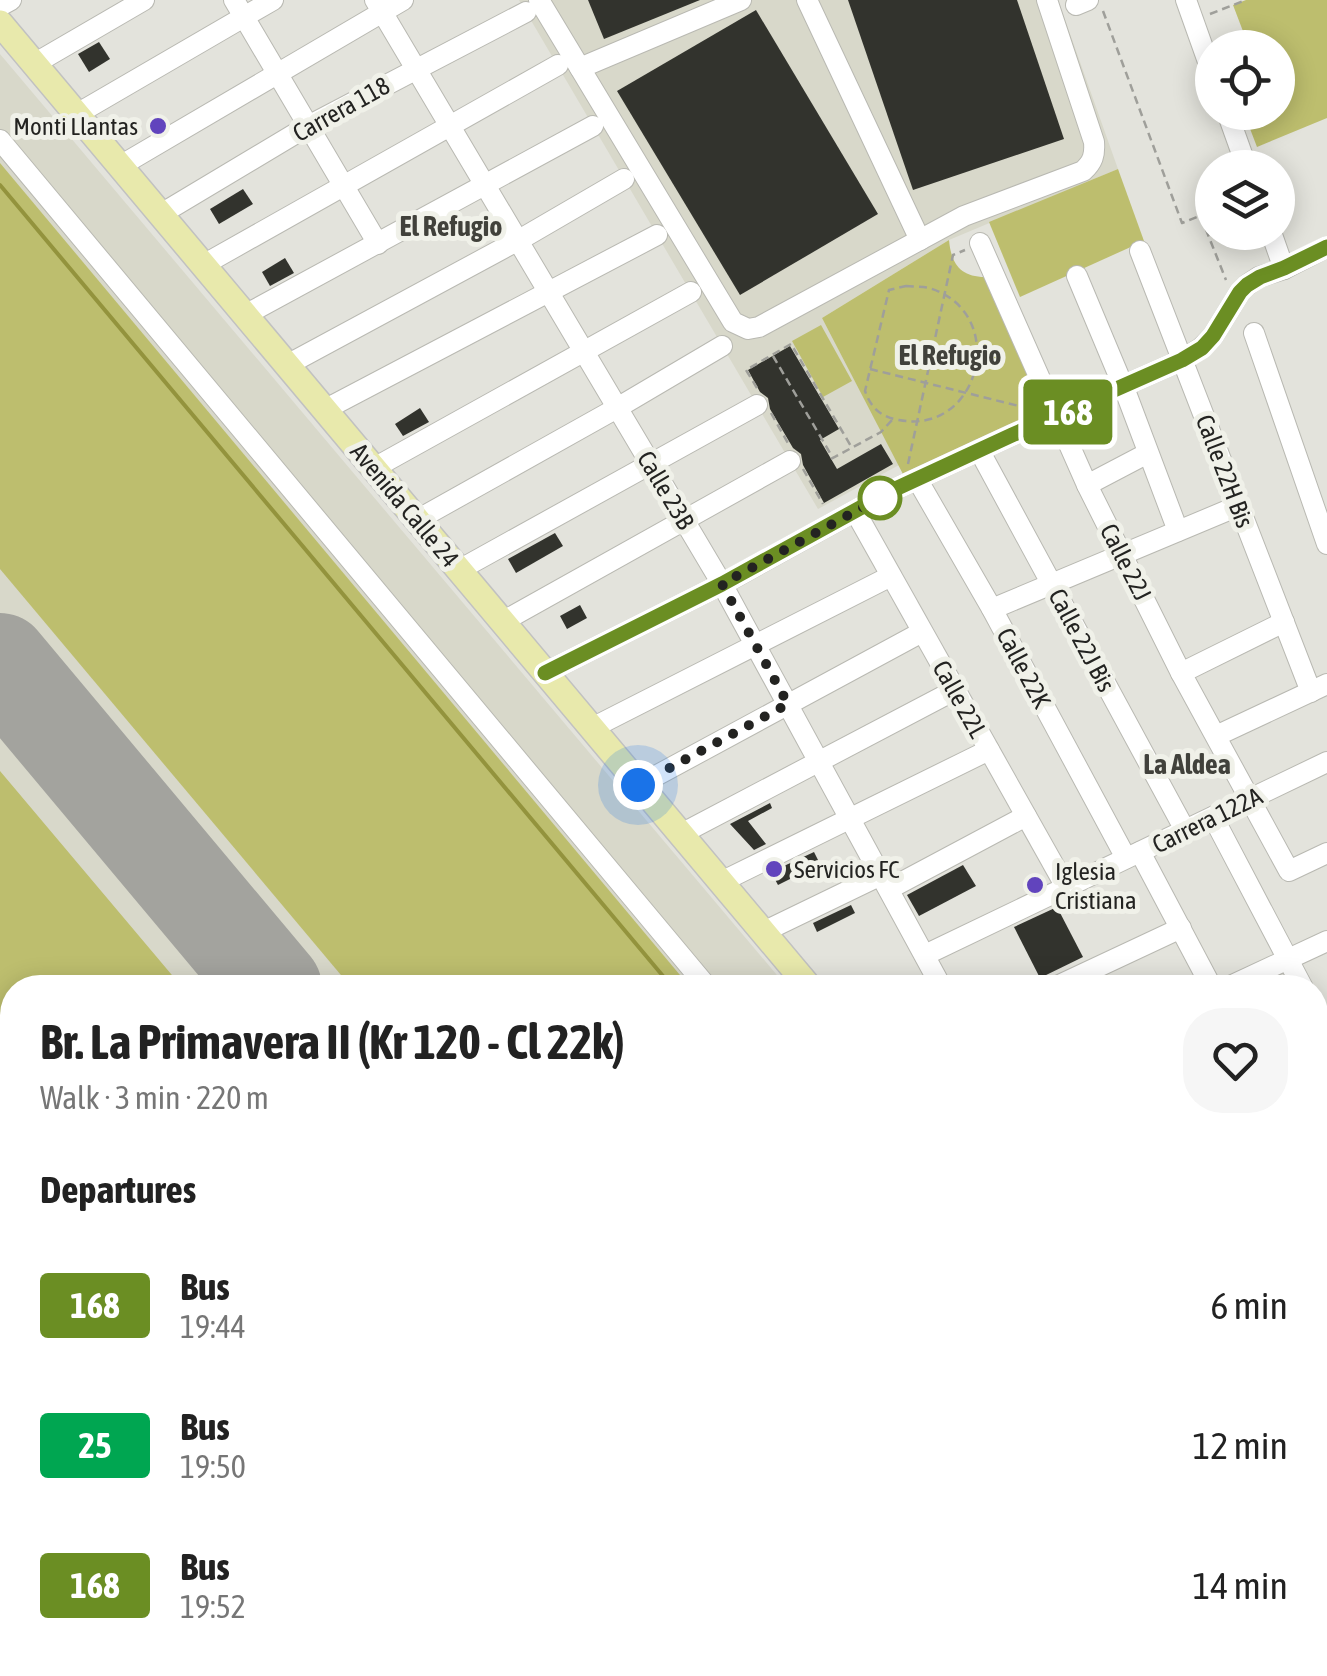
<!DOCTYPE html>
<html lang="en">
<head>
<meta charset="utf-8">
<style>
  body { margin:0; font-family:"Asap Condensed",sans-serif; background:#f6f6f6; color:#222; height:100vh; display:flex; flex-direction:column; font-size:38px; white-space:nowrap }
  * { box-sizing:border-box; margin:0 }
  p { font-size:32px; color:#767676 }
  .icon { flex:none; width:55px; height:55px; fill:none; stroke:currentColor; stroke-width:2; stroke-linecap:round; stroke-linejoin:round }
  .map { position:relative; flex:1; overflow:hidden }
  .sheet { position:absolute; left:0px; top:975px; width:1328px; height:702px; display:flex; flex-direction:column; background:#fff; border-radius:40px 40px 0 0; box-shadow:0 5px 25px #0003 }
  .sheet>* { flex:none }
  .badge { padding:0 20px; border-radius:8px; font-size:35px; line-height:65px }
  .fabs { position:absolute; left:1195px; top:30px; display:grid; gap:20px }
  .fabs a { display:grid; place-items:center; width:100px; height:100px; border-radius:50%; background:#fff; box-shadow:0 5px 25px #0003; font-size:50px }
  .you { position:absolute; width:50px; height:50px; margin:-25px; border:8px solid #fff; border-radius:50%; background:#1a73e8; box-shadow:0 0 0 15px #1a73e833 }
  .map>.badge { position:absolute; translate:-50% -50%; box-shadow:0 0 0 5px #fff }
  h2 { padding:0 40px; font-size:38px; line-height:90px }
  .round { display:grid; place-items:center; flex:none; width:105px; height:105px; border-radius:40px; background:#f6f6f6 }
  .overview { display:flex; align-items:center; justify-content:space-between; height:170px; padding:0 40px }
  h1 { font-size:48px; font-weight:700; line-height:75px }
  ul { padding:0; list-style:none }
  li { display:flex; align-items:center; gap:30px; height:140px; padding:0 40px }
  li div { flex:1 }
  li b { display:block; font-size:38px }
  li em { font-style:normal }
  li .badge { min-width:110px; font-weight:700; text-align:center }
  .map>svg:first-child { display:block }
  .built { fill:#d8d8ca }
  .green { fill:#bdbe6e }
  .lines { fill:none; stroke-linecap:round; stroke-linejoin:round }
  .stream { stroke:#93933d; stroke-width:4 }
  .taxiway { stroke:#a3a39e; stroke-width:40 }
  .runway { stroke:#a3a39e; stroke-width:98 }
  .building { fill:#32332d }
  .minor-casing { stroke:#b9b9b2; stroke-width:22 }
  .major-casing { stroke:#c1c1c1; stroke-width:28 }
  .path { stroke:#9f9f9a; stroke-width:2.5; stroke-dasharray:8 5; stroke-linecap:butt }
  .minor { stroke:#fff; stroke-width:20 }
  .major { stroke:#e8e9ac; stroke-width:25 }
  .line-casing { stroke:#fff; stroke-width:22 }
  .line { stroke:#6b8e23; stroke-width:15 }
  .walk { stroke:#232321; stroke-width:10; stroke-dasharray:0 18 }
  .poi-dot { fill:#6144bd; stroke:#f0f1e9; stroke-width:4 }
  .stop-dot { fill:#fff; stroke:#6b8e23; stroke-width:5 }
  .labels { text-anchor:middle; stroke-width:10; stroke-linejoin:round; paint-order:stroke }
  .street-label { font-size:25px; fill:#232321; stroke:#f0f1e9 }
  .poi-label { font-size:25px; fill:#232321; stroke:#f0f1e9; text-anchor:start }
  .neighbourhood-label { font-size:28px; font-weight:bold; fill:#41413b; stroke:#f0f1e9 }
</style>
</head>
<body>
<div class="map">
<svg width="1327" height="1676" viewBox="0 0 1327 1676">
  <rect width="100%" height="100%" fill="#e3e3dc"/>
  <!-- built -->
  <g class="built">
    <polygon points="519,0 1058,0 1118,169 949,240 822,318 899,465 818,509"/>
    <polygon points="0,54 787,987 12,988 12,1665 1315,1665 1315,1618 1327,1633 1327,1676 0,1676"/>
  </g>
  <!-- green -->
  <g class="green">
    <polygon points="1246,0 1327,0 1327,118 1257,147 1244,113 1278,112 1278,48 1249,47 1233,5"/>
    <polygon points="0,164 0,163 690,987 351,987 0,569"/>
    <polygon points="1118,169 1144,241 1020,297 989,222"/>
    <path d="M 949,240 C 951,263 960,277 985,277 L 1044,409 L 905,478 L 822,318 Z"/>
    <polygon points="821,325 852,381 823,397 792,341"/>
    <polygon points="0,771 182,987 12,988 12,1404 0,1395"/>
    <polygon points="1327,1249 1327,1352 1315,1358 1315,1254"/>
    <path d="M 0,1560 C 18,1584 19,1613 0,1638 Z"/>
    <polygon points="919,1665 1257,1665 1266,1676 928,1676"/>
  </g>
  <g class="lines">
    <!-- stream -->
    <g class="stream">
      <polyline points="0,185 673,988"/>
      <polyline points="1240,1665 1250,1676"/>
    </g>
    <!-- taxiway -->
    <g class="taxiway">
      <polyline points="0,1447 12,1454"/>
      <polyline points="0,1483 12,1498"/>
      <polyline points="583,1665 613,1676"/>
      <polyline points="833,1665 837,1676"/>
      <polyline points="69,1676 111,1667 145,1676"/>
      <polyline points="364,1676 377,1665"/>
    </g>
    <!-- runway -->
    <g class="runway">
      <polyline points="0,662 273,988"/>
      <polyline points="839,1665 849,1676"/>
    </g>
  </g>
  <!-- building -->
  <g class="building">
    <polygon points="588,0 700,0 604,39"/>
    <polygon points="848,0 1017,0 1064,139 913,190"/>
    <polygon points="756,10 878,214 740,295 617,91"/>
    <polygon points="99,42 110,59 89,72 78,54"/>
    <polygon points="243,189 253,204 219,224 210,209"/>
    <polygon points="285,258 294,273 270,286 262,272"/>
    <polygon points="790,346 839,429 820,440 837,469 881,444 893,464 824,503 803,465 801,454 793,448 770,409 768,398 760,392 748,370"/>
    <polygon points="420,408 429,422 403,436 395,424"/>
    <polygon points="555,533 563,546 516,573 508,559"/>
    <polygon points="580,605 587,618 567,629 560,616"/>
    <polygon points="770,803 772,808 748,821 766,844 754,850 730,824"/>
    <polygon points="814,852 820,864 778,885 771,872"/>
    <polygon points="963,865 976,886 919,916 907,895"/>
    <polygon points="851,905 855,913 817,932 813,923"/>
    <polygon points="1057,907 1083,957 1040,978 1014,927"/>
    <polygon points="1327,1353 1327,1522 1315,1507 1315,1359"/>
  </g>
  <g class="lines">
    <defs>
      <g id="minor">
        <polyline points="234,0 378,244"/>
        <polyline points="375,0 722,584 942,988"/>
        <path d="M 539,0 L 733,322 L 748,329 L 759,327 L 964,216 L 1083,171 C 1093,162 1095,155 1094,142 L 1047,0"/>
        <polyline points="807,0 920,240"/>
        <polyline points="1186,0 1212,73"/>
        <polyline points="1076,5 1088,0"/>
        <polyline points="0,6 11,0"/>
        <polyline points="34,64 144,0"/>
        <polyline points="580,68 741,0"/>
        <polyline points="1227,112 1247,168"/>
        <polyline points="77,114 273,0"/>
        <polyline points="0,140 708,988"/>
        <polyline points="120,166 403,0"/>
        <polyline points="161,214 308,126 526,12"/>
        <polyline points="1271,232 1284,269"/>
        <polyline points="980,243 1087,485 1181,673 1289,871 1327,853"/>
        <polyline points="1140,251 1311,692"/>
        <polyline points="203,265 558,65"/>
        <polyline points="1077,276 1126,393 1178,531"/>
        <polyline points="245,315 593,126"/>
        <polyline points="1254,333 1327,544"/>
        <polyline points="287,365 526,236 624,179"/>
        <polyline points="324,410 657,235"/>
        <polyline points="979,450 1185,830"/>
        <polyline points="374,468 691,292"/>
        <polyline points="917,479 992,609 1126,858"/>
        <polyline points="1087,485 1148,453"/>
        <polyline points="855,511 1066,887"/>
        <polyline points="417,520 617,408 722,346"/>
        <polyline points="459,570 757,405"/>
        <polyline points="992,609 1238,506"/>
        <polyline points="502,622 790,461"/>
        <polyline points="545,673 728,581 891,491 1012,435 1182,360 1201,348 1213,336 1240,292 1247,285 1259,277 1284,269 1327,247"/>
        <polyline points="1181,673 1284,622"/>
        <polyline points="592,728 891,576"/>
        <polyline points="1216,736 1327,684"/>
        <polyline points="639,785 922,632"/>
        <polyline points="1213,817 1303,988"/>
        <polyline points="681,834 955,690"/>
        <polyline points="1140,852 1212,988"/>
        <polyline points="721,882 989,750"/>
        <polyline points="889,889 1026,816"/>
        <polyline points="763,932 881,875"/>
        <polyline points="925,955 1327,762"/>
        <polyline points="1053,988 1181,928"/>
        <polyline points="1226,988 1327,941"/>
        <polyline points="1315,1010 1327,1033"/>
        <polyline points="1315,1181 1327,1203"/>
        <polyline points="1315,1240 1327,1234"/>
        <polyline points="1272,1665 1282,1676"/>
      </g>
      <g id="major">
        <polyline points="0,23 810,988"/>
        <polyline points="1315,1591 1327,1605"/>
      </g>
    </defs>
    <!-- minor casing -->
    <use href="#minor" class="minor-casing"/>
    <!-- major casing -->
    <use href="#major" class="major-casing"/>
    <!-- path -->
    <g class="path">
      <polyline points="1103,11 1182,223 1212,211"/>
      <polyline points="1210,14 1246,0"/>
      <polyline points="1201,217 1226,280"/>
      <path d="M 906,286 C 913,287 922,286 929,288 C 1010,312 981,436 899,420 C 881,417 871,408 865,391 L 889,290 Z"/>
      <polyline points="773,356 833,458"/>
      <polyline points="870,369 1027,408"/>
      <polyline points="757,388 746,370 791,344 852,448"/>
      <polyline points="771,413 789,445"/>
      <polyline points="831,459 881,432 892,420"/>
      <polyline points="908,464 953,255 965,250"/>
      <polyline points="803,469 823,504"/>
      <polyline points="1315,1294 1327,1297"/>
      <polyline points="1315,1327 1327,1326"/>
    </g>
    <!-- minor -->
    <use href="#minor" class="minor"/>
    <!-- major -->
    <use href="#major" class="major"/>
  </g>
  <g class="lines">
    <defs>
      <polyline id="line" points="545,673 722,584 891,491 1012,435 1182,360 1202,348 1213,336 1240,292 1247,285 1260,277 1284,268 1327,247"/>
    </defs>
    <!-- line casing -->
    <use href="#line" class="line-casing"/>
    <!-- line -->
    <use href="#line" class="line"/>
    <!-- walk -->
    <polyline class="walk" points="638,785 788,704 722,584 880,498"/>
  </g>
  <!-- markers -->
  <g class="poi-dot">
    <circle cx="158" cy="126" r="10"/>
    <circle cx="774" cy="869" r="10"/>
    <circle cx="1035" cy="885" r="10"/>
  </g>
  <circle class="stop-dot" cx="880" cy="498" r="20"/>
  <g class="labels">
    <!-- street labels -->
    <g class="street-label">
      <text transform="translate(341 109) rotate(-29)" y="9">Carrera 118</text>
      <text transform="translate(1225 471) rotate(69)" y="9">Calle 22H Bis</text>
      <text transform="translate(666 490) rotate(59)" y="9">Calle 23B</text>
      <text transform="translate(405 505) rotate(50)" y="9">Avenida Calle 24</text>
      <text transform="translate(1126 562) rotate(63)" y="9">Calle 22J</text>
      <text transform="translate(1082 640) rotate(62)" y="9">Calle 22J Bis</text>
      <text transform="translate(1024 668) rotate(62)" y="9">Calle 22K</text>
      <text transform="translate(960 699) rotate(61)" y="9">Calle 22L</text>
      <text transform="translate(1207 820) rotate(-26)" y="9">Carrera 122A</text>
    </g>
    <!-- poi labels -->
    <g class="poi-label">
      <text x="138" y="135" text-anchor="end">Monti Llantas</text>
      <text x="794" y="878">Servicios FC</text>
      <text x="1055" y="880">Iglesia<tspan x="1055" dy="29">Cristiana</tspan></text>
    </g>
    <!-- neighbourhood labels -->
    <g class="neighbourhood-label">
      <text x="451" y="236">El Refugio</text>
      <text x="950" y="365">El Refugio</text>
      <text x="1187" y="774">La Aldea</text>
    </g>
  </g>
</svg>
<div class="fabs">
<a><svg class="icon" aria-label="locate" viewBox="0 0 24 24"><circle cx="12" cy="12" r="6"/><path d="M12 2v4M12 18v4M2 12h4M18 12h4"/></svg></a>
<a><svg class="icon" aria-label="layers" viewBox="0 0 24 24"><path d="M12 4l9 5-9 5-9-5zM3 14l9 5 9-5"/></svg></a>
</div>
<div class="you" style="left:638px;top:785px"></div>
<b class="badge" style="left:1068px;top:412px;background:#6b8e23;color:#fff">168</b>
<section class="sheet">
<div class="overview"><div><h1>Br. La Primavera II (Kr 120 - Cl 22k)</h1><p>Walk · 3 min · 220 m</p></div><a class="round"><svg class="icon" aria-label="heart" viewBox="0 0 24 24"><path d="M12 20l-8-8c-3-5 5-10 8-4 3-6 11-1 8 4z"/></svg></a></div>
<h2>Departures</h2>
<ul>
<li><span class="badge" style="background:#6b8e23;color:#fff">168</span><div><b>Bus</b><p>19:44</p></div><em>6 min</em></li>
<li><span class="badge" style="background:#00a651;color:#fff">25</span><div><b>Bus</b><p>19:50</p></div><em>12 min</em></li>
<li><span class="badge" style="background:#6b8e23;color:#fff">168</span><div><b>Bus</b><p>19:52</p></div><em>14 min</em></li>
</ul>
</section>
</div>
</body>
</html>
